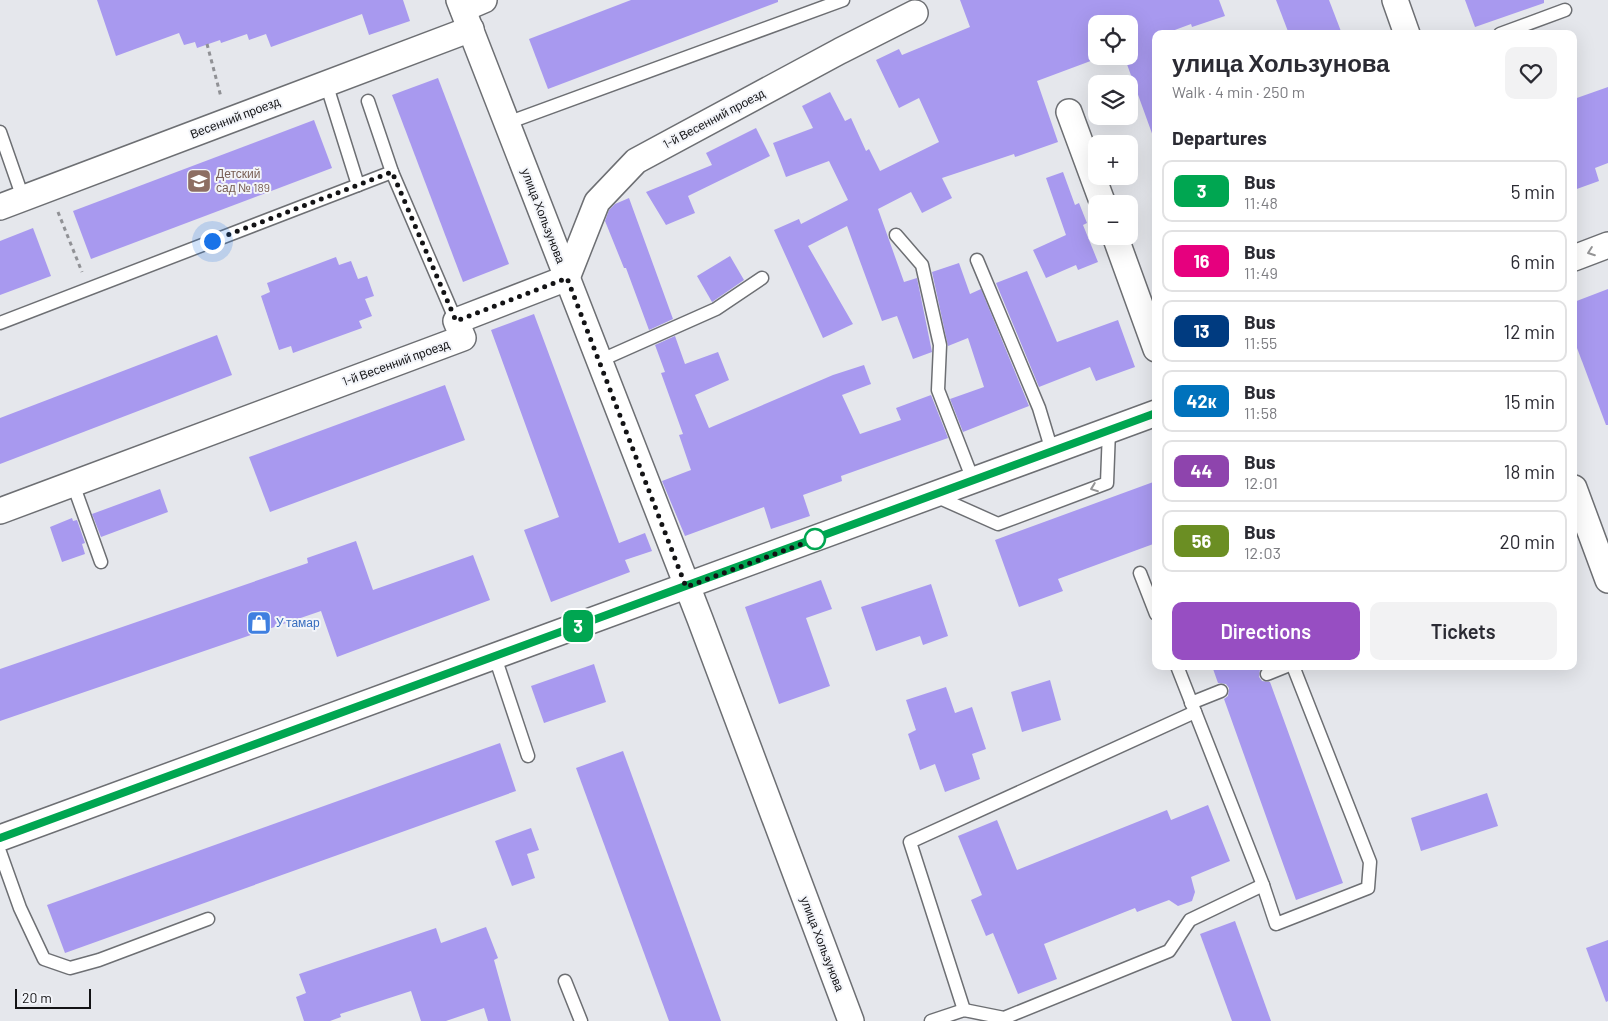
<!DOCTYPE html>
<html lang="en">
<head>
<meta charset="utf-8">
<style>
  body { margin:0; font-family:Barlow,sans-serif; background:#f2f2f3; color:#2b2b33; height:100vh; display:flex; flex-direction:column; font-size:19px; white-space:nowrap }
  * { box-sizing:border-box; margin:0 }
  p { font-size:16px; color:#7c7c81 }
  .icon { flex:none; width:28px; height:28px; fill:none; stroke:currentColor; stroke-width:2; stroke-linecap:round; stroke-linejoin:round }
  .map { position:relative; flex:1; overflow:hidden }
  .sheet { position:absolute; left:1152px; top:30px; width:425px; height:640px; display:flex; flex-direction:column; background:#fff; border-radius:10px; box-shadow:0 5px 20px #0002 }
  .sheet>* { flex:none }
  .badge { padding:0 10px; border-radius:8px; font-size:18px; line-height:32px }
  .fabs { position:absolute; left:1088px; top:15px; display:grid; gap:10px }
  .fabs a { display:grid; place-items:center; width:50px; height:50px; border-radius:10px; background:#fff; box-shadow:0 5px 20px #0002; font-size:25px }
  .scale { position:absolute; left:15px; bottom:12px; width:76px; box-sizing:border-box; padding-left:5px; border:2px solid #131315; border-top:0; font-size:14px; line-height:18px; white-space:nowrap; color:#131315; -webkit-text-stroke:4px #f2f4f9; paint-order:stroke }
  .you { position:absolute; width:25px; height:25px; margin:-12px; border:4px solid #fff; border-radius:50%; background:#1a73e8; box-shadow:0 0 0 8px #1a73e833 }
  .map>.badge { position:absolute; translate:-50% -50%; box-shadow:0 0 0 2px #fff }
  h2 { padding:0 20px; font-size:19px; line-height:45px }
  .round { display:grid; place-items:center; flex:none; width:52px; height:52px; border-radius:10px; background:#f2f2f3 }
  .headline { display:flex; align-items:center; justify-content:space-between; height:85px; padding:0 20px }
  h1 { font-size:24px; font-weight:600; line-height:38px }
  .cta { display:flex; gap:10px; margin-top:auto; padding:10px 20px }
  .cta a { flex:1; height:58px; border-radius:10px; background:#974ec2; color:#fff; font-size:20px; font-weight:600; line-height:58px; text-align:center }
  .cta a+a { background:#f2f2f3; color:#2b2b33 }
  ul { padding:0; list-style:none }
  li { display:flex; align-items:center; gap:15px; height:62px; margin:0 10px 8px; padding:0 10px; border:2px solid #e1e1e2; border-radius:10px }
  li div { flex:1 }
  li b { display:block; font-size:19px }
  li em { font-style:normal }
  li .badge { min-width:55px; font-weight:700; text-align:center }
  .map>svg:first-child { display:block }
  .building { fill:#a899ef }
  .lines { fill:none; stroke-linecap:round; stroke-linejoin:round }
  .lane-casing { stroke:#6d6f73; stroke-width:15 }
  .street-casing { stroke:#6d6f73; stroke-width:28 }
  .path { stroke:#909195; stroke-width:3; stroke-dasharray:4 4; stroke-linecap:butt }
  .lane { stroke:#fff; stroke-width:12 }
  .street { stroke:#fff; stroke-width:25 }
  .oneway { stroke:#959596 }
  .line-casing { stroke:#fff; stroke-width:11 }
  .line { stroke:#00a651; stroke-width:8 }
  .walk { stroke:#131315; stroke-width:5; stroke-dasharray:0 9 }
  .stop-dot { fill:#fff; stroke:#00a651; stroke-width:2.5 }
  .labels { text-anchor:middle; stroke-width:4; stroke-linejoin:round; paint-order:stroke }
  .street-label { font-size:12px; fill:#131315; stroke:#f2f4f9 }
  .education-label { font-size:12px; fill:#785e54; stroke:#f2f4f9; text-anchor:start }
  .shop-label { font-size:12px; fill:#366cbe; stroke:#f2f4f9; text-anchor:start }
</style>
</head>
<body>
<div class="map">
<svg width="1608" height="1021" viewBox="0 0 1608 1021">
  <rect width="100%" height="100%" fill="#e5e7ec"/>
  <!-- building -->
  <g class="building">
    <polygon points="97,0 403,0 410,21 369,35 362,14 271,47 266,34 249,40 247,34 221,43 220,40 197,48 195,42 184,45 179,33 116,56"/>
    <polygon points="631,0 778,0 778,2 548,89 529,39"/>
    <polygon points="960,0 1219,0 1225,16 1192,27 1191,24 1164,34 1156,34 1156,138 1154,139 1124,56 1129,56 1129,24 1096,24 1096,56 1104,56 1037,81 1058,142 1015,157 1014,154 942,178 952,198 922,213 911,192 878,209 904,282 917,278 932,352 913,359 897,316 882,321 847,226 808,246 853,324 823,338 774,230 799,219 801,224 848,200 829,161 786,177 773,143 813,128 802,106 830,92 845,121 851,118 866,151 869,149 880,171 939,142 919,98 899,108 876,60 899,49 902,55 970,27"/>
    <polygon points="1276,0 1329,0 1342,34 1289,34"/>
    <polygon points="1465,0 1544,0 1544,3 1475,27"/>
    <polygon points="438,78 509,264 463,282 392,95"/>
    <polygon points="1608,87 1608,163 1595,168 1599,181 1574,190 1574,99"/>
    <polygon points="314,120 332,168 91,259 73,211"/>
    <polygon points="756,128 770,156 688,196 695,213 666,225 646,192 712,165 706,153"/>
    <polygon points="1063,172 1075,205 1079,203 1087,223 1083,225 1098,262 1078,270 1076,265 1046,278 1033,250 1066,235 1046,178"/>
    <polygon points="629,198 673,319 649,330 626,268 624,268 605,221 609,210 615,204"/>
    <polygon points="33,228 51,276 0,295 0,241"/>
    <polygon points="730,256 744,280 712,302 697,276"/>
    <polygon points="336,257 339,265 351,261 358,279 367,276 374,296 365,299 372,316 359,321 362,328 293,353 291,346 279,350 261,296 270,292 267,283"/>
    <polygon points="959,263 970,294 981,289 1029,406 963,432 950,399 984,387 968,338 948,346 932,272"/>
    <polygon points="1027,271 1057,342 1118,320 1135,367 1096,381 1090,367 1039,387 996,283"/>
    <polygon points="1608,289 1608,425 1606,425 1574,340 1574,302"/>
    <polygon points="534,314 619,543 645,533 652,551 625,560 630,572 551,602 524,530 559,517 491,330"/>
    <polygon points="217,335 232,375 0,464 0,418"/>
    <polygon points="675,336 685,364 718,352 729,380 695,395 709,428 833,375 864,365 871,384 842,395 860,434 901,420 896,408 931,395 948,438 841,476 842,481 803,495 810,516 771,529 764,507 685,536 662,481 691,470 679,435 683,434 661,373 665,372 655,345"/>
    <polygon points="445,385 465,440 270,512 249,457"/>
    <polygon points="1156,481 1156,543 1058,579 1063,591 1019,607 995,540"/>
    <polygon points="160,489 168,512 101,537 92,514"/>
    <polygon points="72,518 73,521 77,520 85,543 82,544 85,554 62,562 50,527"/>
    <polygon points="356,541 373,590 473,555 490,600 337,657 321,611 0,721 0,669 308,563 307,558"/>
    <polygon points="821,580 832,609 806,618 830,686 779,704 745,607"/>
    <polygon points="931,584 948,636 923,645 920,636 876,651 861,607"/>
    <polygon points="594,664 606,702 544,723 531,686"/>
    <polygon points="1212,666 1264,666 1260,669 1259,677 1262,681 1270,682 1343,883 1296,900 1224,699 1228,696 1229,688 1226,684 1218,683"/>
    <polygon points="1050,680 1061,720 1022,732 1011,692"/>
    <polygon points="946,687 955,713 972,707 986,749 972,754 980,779 945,792 935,764 920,770 908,734 916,730 906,700"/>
    <polygon points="500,743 516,791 65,953 47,905"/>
    <polygon points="623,751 721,1021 669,1021 576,768"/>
    <polygon points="1487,793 1498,826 1421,851 1411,818"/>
    <polygon points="1208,805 1230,861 1191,877 1195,892 1192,901 1178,906 1169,900 1137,912 1135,908 1044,944 1057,979 1018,994 993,933 986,936 971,900 982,895 958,836 997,820 1017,870 1167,810 1171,820"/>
    <polygon points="531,828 539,850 527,854 535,878 512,886 495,841"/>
    <polygon points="1235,921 1271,1021 1232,1021 1200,934"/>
    <polygon points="486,927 498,958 494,960 511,1021 488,1021 484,1008 446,1021 421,1021 411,991 340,1014 341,1017 330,1021 304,1021 296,997 306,993 299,974 436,928 441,943"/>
    <polygon points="1608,940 1608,1001 1606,1002 1586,948"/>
  </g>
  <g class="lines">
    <defs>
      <g id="lane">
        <polyline points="1500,34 1565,10"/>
        <polyline points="326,83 358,185"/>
        <polyline points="368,101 392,172 456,321"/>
        <polyline points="507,123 843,0"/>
        <polyline points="0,132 23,198"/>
        <polyline points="896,235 922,265 940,345 938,390 973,480"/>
        <polyline points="977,260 1039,408 1052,451"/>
        <polyline points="0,323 392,172"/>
        <polyline points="599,361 716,309 762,278"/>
        <polyline points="73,484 101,562"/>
        <polyline points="933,495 998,524 1107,483 1109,430"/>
        <polyline points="1140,573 1156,614"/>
        <polyline points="495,657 528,756"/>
        <polyline points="1177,666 1263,885 1276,924 1368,888 1370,862 1293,666"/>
        <polyline points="1267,674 1287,666"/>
        <polyline points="1191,703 1221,691"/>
        <polyline points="0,852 20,908 44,959 70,968 99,960 208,919"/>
        <polyline points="565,981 581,1021"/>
        <polyline points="964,1010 910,842 1195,712"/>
        <polyline points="931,1021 964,1010 1004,1018 1169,951 1190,920 1263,885"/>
      </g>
      <g id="street">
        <polyline points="459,0 700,619 851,1021"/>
        <polyline points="1395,0 1407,34"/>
        <polyline points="463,9 484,0"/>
        <polyline points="1069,112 1103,204"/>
        <polyline points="0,207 471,29"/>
        <polyline points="1115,236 1156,349"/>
        <polyline points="1574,258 1608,245"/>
        <polyline points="1574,488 1608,580"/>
        <polyline points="0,511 463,338 456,321 567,278 597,202 636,161 840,51 915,13"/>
        <polyline points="0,838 1156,413"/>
      </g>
    </defs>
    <!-- lane casing -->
    <use href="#lane" class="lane-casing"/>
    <!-- street casing -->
    <use href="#street" class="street-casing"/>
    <!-- path -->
    <g class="path">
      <polyline points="207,44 221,97"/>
      <polyline points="58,212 82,272"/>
    </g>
    <!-- lane -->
    <use href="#lane" class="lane"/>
    <!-- street -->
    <use href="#street" class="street"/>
  </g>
  <!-- one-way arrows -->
  <defs><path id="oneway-chevron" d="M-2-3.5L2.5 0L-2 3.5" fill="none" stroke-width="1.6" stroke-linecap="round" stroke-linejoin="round" transform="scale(1.25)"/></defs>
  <g class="oneway">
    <use href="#oneway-chevron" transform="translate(1591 252) rotate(160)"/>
    <use href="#oneway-chevron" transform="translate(1094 488) rotate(159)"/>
  </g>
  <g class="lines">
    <defs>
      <polyline id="line" points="0,838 1156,413"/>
    </defs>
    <!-- line casing -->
    <use href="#line" class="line-casing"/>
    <!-- line -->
    <use href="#line" class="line"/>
    <!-- walk -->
    <polyline class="walk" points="212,241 392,172 456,321 567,278 686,587 815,539"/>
  </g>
  <!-- icons -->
  <defs>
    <symbol id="school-square" viewBox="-11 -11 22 22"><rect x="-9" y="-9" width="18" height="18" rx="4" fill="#8d6e63" stroke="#f2f4f9"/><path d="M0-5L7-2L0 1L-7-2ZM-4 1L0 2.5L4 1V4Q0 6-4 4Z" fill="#fff"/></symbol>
    <symbol id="shop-square" viewBox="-11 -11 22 22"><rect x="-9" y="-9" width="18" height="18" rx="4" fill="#3f7fe0" stroke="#f2f4f9"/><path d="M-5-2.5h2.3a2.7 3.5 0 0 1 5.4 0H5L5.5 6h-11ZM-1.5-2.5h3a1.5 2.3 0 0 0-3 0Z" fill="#fff"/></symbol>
  </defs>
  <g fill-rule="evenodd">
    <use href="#school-square" x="185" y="167" width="28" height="28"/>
    <use href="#shop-square" x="245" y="609" width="28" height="28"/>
  </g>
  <!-- markers -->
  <circle class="stop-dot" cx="815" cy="539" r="10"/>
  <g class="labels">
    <!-- street labels -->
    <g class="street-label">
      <text transform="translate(235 118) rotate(-21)" y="4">Весенний проезд</text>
      <text transform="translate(714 119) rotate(-28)" y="4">1-й Весенний проезд</text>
      <text transform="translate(543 216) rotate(69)" y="4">улица Хользунова</text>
      <text transform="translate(396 363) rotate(-20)" y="4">1-й Весенний проезд</text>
      <text transform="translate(822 944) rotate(69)" y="4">улица Хользунова</text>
    </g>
    <!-- education labels -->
    <g class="education-label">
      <text x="216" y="178">Детский<tspan x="216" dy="14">сад № 189</tspan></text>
    </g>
    <!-- shop labels -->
    <g class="shop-label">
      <text x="276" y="627">У тамар</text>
    </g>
  </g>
</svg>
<div class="fabs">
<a><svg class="icon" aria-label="locate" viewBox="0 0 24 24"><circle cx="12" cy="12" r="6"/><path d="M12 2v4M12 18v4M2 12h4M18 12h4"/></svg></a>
<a><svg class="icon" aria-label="layers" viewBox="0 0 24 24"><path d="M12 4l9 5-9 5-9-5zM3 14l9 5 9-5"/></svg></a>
<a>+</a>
<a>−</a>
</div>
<div class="scale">20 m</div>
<div class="you" style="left:212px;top:241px"></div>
<b class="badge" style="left:578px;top:626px;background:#00a651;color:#fff">3</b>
<section class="sheet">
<div class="headline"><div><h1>улица Хользунова</h1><p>Walk · 4 min · 250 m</p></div><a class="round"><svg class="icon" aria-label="heart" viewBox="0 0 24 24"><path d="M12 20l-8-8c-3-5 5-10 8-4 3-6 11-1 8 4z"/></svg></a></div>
<h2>Departures</h2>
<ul>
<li><span class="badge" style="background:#00a651;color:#fff">3</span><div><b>Bus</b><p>11:48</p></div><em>5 min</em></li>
<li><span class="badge" style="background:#e6007e;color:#fff">16</span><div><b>Bus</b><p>11:49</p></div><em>6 min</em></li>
<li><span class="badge" style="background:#003b80;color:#fff">13</span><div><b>Bus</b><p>11:55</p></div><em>12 min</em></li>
<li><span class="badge" style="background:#0072bc;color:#fff">42к</span><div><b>Bus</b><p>11:58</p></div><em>15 min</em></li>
<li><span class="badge" style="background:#8e44ad;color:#fff">44</span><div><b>Bus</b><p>12:01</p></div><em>18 min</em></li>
<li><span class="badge" style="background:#6b8e23;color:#fff">56</span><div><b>Bus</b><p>12:03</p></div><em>20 min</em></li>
</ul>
<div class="cta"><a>Directions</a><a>Tickets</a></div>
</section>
</div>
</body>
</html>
